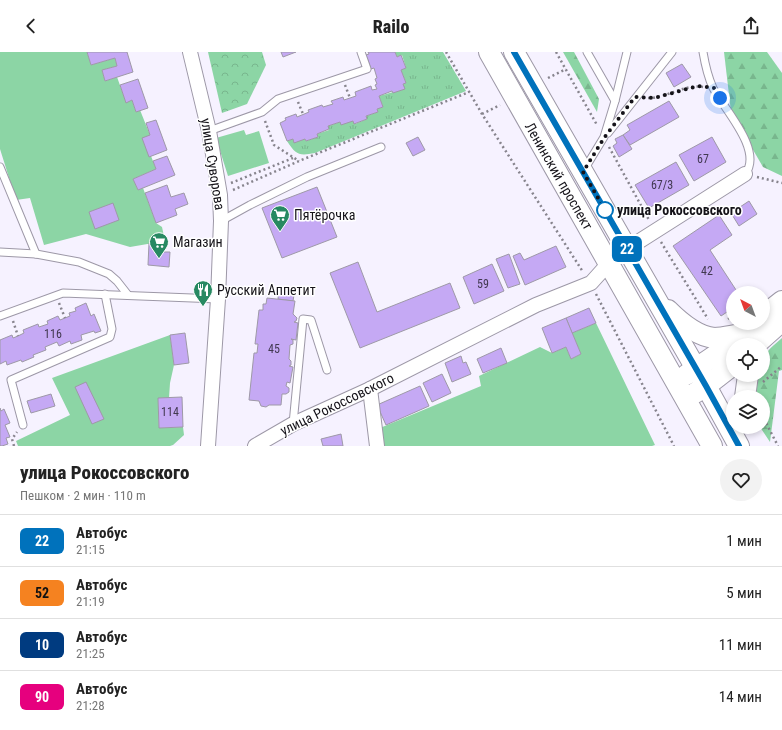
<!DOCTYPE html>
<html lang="ru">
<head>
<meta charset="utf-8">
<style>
  body { margin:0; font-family:"Roboto Condensed",sans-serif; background:#f2f2f2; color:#222; height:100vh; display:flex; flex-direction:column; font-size:15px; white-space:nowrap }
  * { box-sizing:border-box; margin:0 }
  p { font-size:13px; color:#767676 }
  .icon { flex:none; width:22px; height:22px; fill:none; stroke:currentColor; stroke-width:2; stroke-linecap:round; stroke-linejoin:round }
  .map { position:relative; height:394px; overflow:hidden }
  .sheet { display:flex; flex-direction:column; background:#fff; flex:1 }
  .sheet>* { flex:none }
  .badge { padding:0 8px; border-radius:6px; font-size:14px; line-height:26px }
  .needle { width:26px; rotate:319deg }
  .controls { position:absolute; left:726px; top:234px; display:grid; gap:8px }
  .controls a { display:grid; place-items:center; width:44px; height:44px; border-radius:50%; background:#fff; box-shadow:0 2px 6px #0003; font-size:20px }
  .you { position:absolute; width:20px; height:20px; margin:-10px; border:3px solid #fff; border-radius:50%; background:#1a73e8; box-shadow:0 0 0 6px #1a73e833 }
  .map>.badge { position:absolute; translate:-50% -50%; box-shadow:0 0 0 2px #fff }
  .round { display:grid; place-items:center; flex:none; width:42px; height:42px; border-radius:21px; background:#f2f2f2 }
  .summary { display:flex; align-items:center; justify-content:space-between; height:68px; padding:0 20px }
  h1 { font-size:19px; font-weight:800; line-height:30px }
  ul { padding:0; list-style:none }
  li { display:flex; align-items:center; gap:12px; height:52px; padding:0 20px; border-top:1px solid #e0e0e0 }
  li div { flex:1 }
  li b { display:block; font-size:15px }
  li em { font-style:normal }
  li .badge { min-width:44px; font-weight:700; text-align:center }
  header { display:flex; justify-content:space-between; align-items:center; height:52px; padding:0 20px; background:#fff; font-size:18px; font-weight:800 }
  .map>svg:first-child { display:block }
  .grass { fill:url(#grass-tufts) }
  .forest { fill:url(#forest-firs) }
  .park { fill:url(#park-crowns) }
  .garden { fill:#8cd5a5 }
  .building { fill:#c5a9f4; stroke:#9e99a7 }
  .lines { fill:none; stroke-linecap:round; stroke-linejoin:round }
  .lane-casing { stroke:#9d98a7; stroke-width:9 }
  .street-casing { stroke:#9d98a7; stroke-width:16 }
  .secondary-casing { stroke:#9d98a7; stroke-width:22 }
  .path { stroke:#87848d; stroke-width:2.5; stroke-dasharray:2 3; stroke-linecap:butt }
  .lane { stroke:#fff; stroke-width:7 }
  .street { stroke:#fff; stroke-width:14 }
  .secondary { stroke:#fff; stroke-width:20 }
  .line-casing { stroke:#fff; stroke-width:9 }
  .line { stroke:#0072bc; stroke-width:6 }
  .walk { stroke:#151319; stroke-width:4; stroke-dasharray:0 7.2 }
  .stop-dot { fill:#fff; stroke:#0072bc; stroke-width:2 }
  .labels { text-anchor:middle; stroke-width:3; stroke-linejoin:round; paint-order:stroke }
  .number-label { font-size:12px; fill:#413850 }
  .street-label { font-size:14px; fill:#151319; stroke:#fff }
  .stop-label { font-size:14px; font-weight:bold; fill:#151319; stroke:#fff; text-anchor:start }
  .poi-label { font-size:14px; fill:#151319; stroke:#fff; text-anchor:start }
</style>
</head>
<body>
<header><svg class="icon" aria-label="back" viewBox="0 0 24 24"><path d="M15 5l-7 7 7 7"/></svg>Railo<svg class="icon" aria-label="share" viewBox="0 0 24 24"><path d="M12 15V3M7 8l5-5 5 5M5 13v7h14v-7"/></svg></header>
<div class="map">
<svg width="782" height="394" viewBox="0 0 782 394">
  <defs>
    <pattern id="grass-tufts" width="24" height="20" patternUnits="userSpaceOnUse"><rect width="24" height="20" fill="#8cd5a5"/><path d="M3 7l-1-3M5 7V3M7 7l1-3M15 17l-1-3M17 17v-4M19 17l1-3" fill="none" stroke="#78b68d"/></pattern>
    <pattern id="forest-firs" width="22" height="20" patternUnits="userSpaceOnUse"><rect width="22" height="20" fill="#8cd5a5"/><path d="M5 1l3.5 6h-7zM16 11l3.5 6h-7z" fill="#78b68d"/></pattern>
    <pattern id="park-crowns" width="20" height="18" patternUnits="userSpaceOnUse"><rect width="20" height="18" fill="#8cd5a5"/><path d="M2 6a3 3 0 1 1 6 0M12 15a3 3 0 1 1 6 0" fill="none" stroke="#78b68d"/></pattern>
  </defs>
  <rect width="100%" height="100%" fill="#f6f2ff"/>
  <!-- grass -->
  <path class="grass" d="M 395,0 L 443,0 L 466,39 L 315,101 C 299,104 296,103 287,89 L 293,87 L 294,90 L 305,87 L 306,89 L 318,85 L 317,82 L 329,78 L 328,74 L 340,70 L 353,69 L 355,72 L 367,67 L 366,64 L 378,60 L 377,57 L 383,55 L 379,44 L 404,37 L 403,32 L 406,31 L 401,18 L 406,16 L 402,3 L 397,5 Z"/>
  <!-- forest -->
  <g class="forest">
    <polygon points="563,0 574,0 599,47 597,60"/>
    <polygon points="724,0 767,0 782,21 782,124 763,115 731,60"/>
    <path d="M 782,286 L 782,318 L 779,319 L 770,390 L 760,375 L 763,375 L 763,345 L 752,345 L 756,323 L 763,323 C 763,301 766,300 782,286 Z"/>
  </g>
  <!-- park -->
  <polygon class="park" points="208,0 262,0 266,13 247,52 222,61"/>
  <!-- garden -->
  <g class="garden">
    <polygon points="0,0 87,0 91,13 115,6 117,14 102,18 105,29 117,25 126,50 132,48 136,60 140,58 150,83 151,104 156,117 133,127 138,138 143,136 156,171 162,175 165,189 130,195 86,182 44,193 30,146 16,148 0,97"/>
    <polygon points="244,78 246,83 259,79 269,111 228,124 216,86"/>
    <polygon points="596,271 655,393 652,394 382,394 380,376 481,334 479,324 540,295 552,301 566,295 571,307 581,302 572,281"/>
    <polygon points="170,283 174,313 170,331 169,346 158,346 159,376 183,375 184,383 173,393 170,394 18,394 16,389 70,363 52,326"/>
  </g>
  <!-- building -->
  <g class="building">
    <polygon points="87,0 127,0 133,20 105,29 102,18 117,14 115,6 91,13"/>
    <polygon points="281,0 296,0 283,5"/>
    <polygon points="368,0 395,0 397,5 401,3 406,16 401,18 406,31 403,32 405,37 393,41 392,39 379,44 383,55 377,57 378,60 366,64 367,67 354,72 353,69 341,73 340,70 328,74 329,77 317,82 318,85 306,89 305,87 294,91 293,87 287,89 280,71 286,68 285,66 296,62 297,65 309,60 308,58 322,53 323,55 333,52 331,49 343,45 344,48 356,44 355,40 371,34 372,38 377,37 375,33 377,32 375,27 377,26 374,16 371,17 366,3 369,2"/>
    <polygon points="682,12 691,25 674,35 666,21"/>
    <polygon points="138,27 148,56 136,60 132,48 126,51 120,33"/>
    <polygon points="669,49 679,65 630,93 623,83 630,78 627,73"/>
    <polygon points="156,68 167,98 149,105 142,86 150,83 146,71"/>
    <polygon points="623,83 632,97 619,105 613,94 617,91 615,87"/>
    <polygon points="418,85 425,98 413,104 406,91"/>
    <polygon points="712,85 726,110 694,129 679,103"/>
    <polygon points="167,104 175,123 138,138 133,127 156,117 153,109"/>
    <polygon points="676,110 689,133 649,156 635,133"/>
    <polygon points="167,133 171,145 184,141 188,152 175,157 177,163 156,171 145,141"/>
    <polygon points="317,135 337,185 282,206 262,156"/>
    <polygon points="749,149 757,162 739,174 731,161"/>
    <polygon points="113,151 119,168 95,177 89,160"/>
    <polygon points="719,163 732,183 710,198 738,241 733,241 733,256 721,264 673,194"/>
    <polygon points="149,191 161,192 160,200 170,200 169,215 148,213"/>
    <polygon points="556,194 566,215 525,233 513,204 520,201 524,208"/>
    <polygon points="509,202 520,232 508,236 496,207"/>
    <polygon points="358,210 377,260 450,231 460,256 360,296 330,221"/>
    <polygon points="492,212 504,239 474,252 463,225"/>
    <polygon points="279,236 295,237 293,249 278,247"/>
    <polygon points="267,246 295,249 293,262 297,266 296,269 294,270 298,271 296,288 291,287 293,288 293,292 290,293 289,307 291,309 291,313 289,314 293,315 290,331 287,330 286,334 289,336 289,340 286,342 282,342 281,353 269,353 266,355 261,354 259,349 249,348 254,301 257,301 258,292 255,292 259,258 263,258 263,252 266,252"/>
    <polygon points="86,251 91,264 94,262 101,279 95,281 94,279 81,283 82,288 71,292 70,289 59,294 57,290 45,295 46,298 33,303 34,305 22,310 21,308 7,313 6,309 0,312 0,288 12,283 13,286 18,284 24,281 23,278 38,272 39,275 48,272 47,269 58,264 60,268 70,264 69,261 76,259 75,256"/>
    <polygon points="589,256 596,271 572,281 566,266"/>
    <polygon points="566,266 581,302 571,307 566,295 552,301 542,276"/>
    <polygon points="185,281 189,311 174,313 170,283"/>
    <polygon points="501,296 507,311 483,321 477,307"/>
    <polygon points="461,304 463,311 466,310 471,322 452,330 445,311"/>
    <polygon points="442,322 451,341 432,350 423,331"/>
    <polygon points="86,330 104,367 92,372 75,335"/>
    <polygon points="420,334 429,354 386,373 377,353"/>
    <polygon points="51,342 55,354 31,361 27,349"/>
    <polygon points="182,345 183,375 159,376 158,346"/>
    <polygon points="0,356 1,359 4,357 10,371 5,373 10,385 6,386 8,392 2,394 0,394"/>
    <polygon points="341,382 343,394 323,394 321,387"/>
  </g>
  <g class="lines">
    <defs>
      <g id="lane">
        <path d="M 703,0 C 705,12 708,25 713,36 C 724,57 764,99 745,122"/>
        <polyline points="615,49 627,0"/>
        <polyline points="209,79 262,60 278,47 367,17 361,0"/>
        <polyline points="608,81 672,0"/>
        <polyline points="0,115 36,202"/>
        <polyline points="584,118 604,85 615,49 587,0"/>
        <polyline points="221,169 250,153 307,125 381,95"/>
        <polyline points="0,200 36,202 79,210 109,222 117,229 128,243"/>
        <polyline points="0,264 63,241 218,247"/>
        <polyline points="293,372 303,267 311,268 327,318"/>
        <polyline points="23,373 11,328 110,285 112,277 105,242"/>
      </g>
      <g id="street">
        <polyline points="190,0 209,79 220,143 221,169 218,247 208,394"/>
        <polyline points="627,197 745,122"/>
        <polyline points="370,337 377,394"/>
        <polyline points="255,394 293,372 370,337 536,253 591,231 609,211"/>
      </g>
      <g id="secondary">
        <polyline points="489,0 712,394"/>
        <polyline points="514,0 706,334 739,394"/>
        <path d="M 668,258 C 680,270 696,284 714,286 C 724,286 733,283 743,282"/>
        <polyline points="763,264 782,249"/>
        <polyline points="755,293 782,269"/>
        <polyline points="686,323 717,302 755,271"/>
        <polyline points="695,341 706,334 733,313"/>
        <polyline points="745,345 748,323"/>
      </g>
    </defs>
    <!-- lane casing -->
    <use href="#lane" class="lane-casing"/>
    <!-- street casing -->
    <use href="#street" class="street-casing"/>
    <!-- secondary casing -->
    <use href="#secondary" class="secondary-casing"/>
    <!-- path -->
    <g class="path">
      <polyline points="446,0 482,62 583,220"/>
      <polyline points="556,0 597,73"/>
      <polyline points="548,26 566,17"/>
      <polyline points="345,33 350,46"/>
      <path d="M 648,46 C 667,46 684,32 703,35"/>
      <polyline points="298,50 303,62"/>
      <polyline points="482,62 500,53"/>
      <polyline points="265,69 274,93 299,109"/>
      <polyline points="609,95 649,168"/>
      <polyline points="757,125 782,131"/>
      <polyline points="231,131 293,106"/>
      <polyline points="233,138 299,109 469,40"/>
      <polyline points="661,190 708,267"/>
      <polyline points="596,242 674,394"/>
      <polyline points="59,251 65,266"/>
      <polyline points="728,267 733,264"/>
      <polyline points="13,269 18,284"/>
      <polyline points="763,317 769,303"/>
      <polyline points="763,330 782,314"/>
      <polyline points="763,362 765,369 778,394"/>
      <polyline points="14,394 12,387 17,380"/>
    </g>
    <!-- lane -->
    <use href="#lane" class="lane"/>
    <!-- street -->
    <use href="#street" class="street"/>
    <!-- secondary -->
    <use href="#secondary" class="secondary"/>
  </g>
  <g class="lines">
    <defs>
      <polyline id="line" points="514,0 706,334 739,394"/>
    </defs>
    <!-- line casing -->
    <use href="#line" class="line-casing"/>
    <!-- line -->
    <use href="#line" class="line"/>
    <!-- walk -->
    <polyline class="walk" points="605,158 583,120 604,86 635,45 654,46 698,34 714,36 720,46"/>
  </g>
  <!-- icons -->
  <defs>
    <symbol id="supermarket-pin" viewBox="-11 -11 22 30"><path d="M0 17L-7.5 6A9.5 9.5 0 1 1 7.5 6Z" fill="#278962" stroke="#fff"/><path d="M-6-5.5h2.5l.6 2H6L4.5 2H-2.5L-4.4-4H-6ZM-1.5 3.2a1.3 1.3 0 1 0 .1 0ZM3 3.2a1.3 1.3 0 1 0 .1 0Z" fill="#fff"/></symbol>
    <symbol id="restaurant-pin" viewBox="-11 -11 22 30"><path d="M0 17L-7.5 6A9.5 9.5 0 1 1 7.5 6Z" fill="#278962" stroke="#fff"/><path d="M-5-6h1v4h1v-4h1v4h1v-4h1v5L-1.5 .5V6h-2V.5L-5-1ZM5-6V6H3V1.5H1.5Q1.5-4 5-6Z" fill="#fff"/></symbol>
  </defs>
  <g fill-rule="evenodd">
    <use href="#supermarket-pin" x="269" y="152" width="22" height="30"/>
    <use href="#supermarket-pin" x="148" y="179" width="22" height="30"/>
    <use href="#restaurant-pin" x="192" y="227" width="22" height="30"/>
  </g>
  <!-- markers -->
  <circle class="stop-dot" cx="605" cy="158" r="8"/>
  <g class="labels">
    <!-- number labels -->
    <g class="number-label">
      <text x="703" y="111">67</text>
      <text x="662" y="137">67/3</text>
      <text x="707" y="223">42</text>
      <text x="483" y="236">59</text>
      <text x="53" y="286">116</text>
      <text x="274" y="301">45</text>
      <text x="170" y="364">114</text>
    </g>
    <!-- street labels -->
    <g class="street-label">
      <text transform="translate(213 112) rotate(81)" y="5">улица Суворова</text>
      <text transform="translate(559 124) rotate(60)" y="5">Ленинский проспект</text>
      <text transform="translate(337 352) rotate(-26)" y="5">улица Рокоссовского</text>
    </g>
    <!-- stop labels -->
    <g class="stop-label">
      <text x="617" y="163">улица Рокоссовского</text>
    </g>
    <!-- poi labels -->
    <g class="poi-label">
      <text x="294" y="168">Пятёрочка</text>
      <text x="173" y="195">Магазин</text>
      <text x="217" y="243">Русский Аппетит</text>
    </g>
  </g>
</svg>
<div class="controls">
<a><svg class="needle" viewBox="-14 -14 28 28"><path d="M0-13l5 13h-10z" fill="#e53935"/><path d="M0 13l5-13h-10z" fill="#767676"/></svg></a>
<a><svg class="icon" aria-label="locate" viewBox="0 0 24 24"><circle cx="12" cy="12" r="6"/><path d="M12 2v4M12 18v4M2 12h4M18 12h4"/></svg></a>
<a><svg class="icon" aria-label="layers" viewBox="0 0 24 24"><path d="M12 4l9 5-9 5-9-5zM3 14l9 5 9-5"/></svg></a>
</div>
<div class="you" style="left:720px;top:46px"></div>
<b class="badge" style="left:627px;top:197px;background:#0072bc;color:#fff">22</b>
</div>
<section class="sheet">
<div class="summary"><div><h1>улица Рокоссовского</h1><p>Пешком · 2 мин · 110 m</p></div><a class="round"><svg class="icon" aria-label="heart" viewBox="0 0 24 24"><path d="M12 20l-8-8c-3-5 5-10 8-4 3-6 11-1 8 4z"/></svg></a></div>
<ul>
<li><span class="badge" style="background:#0072bc;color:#fff">22</span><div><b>Автобус</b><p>21:15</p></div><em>1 мин</em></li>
<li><span class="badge" style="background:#f58220;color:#111">52</span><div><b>Автобус</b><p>21:19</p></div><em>5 мин</em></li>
<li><span class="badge" style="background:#003b80;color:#fff">10</span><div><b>Автобус</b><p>21:25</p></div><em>11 мин</em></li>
<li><span class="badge" style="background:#e6007e;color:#fff">90</span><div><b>Автобус</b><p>21:28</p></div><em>14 мин</em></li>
</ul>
</section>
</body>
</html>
